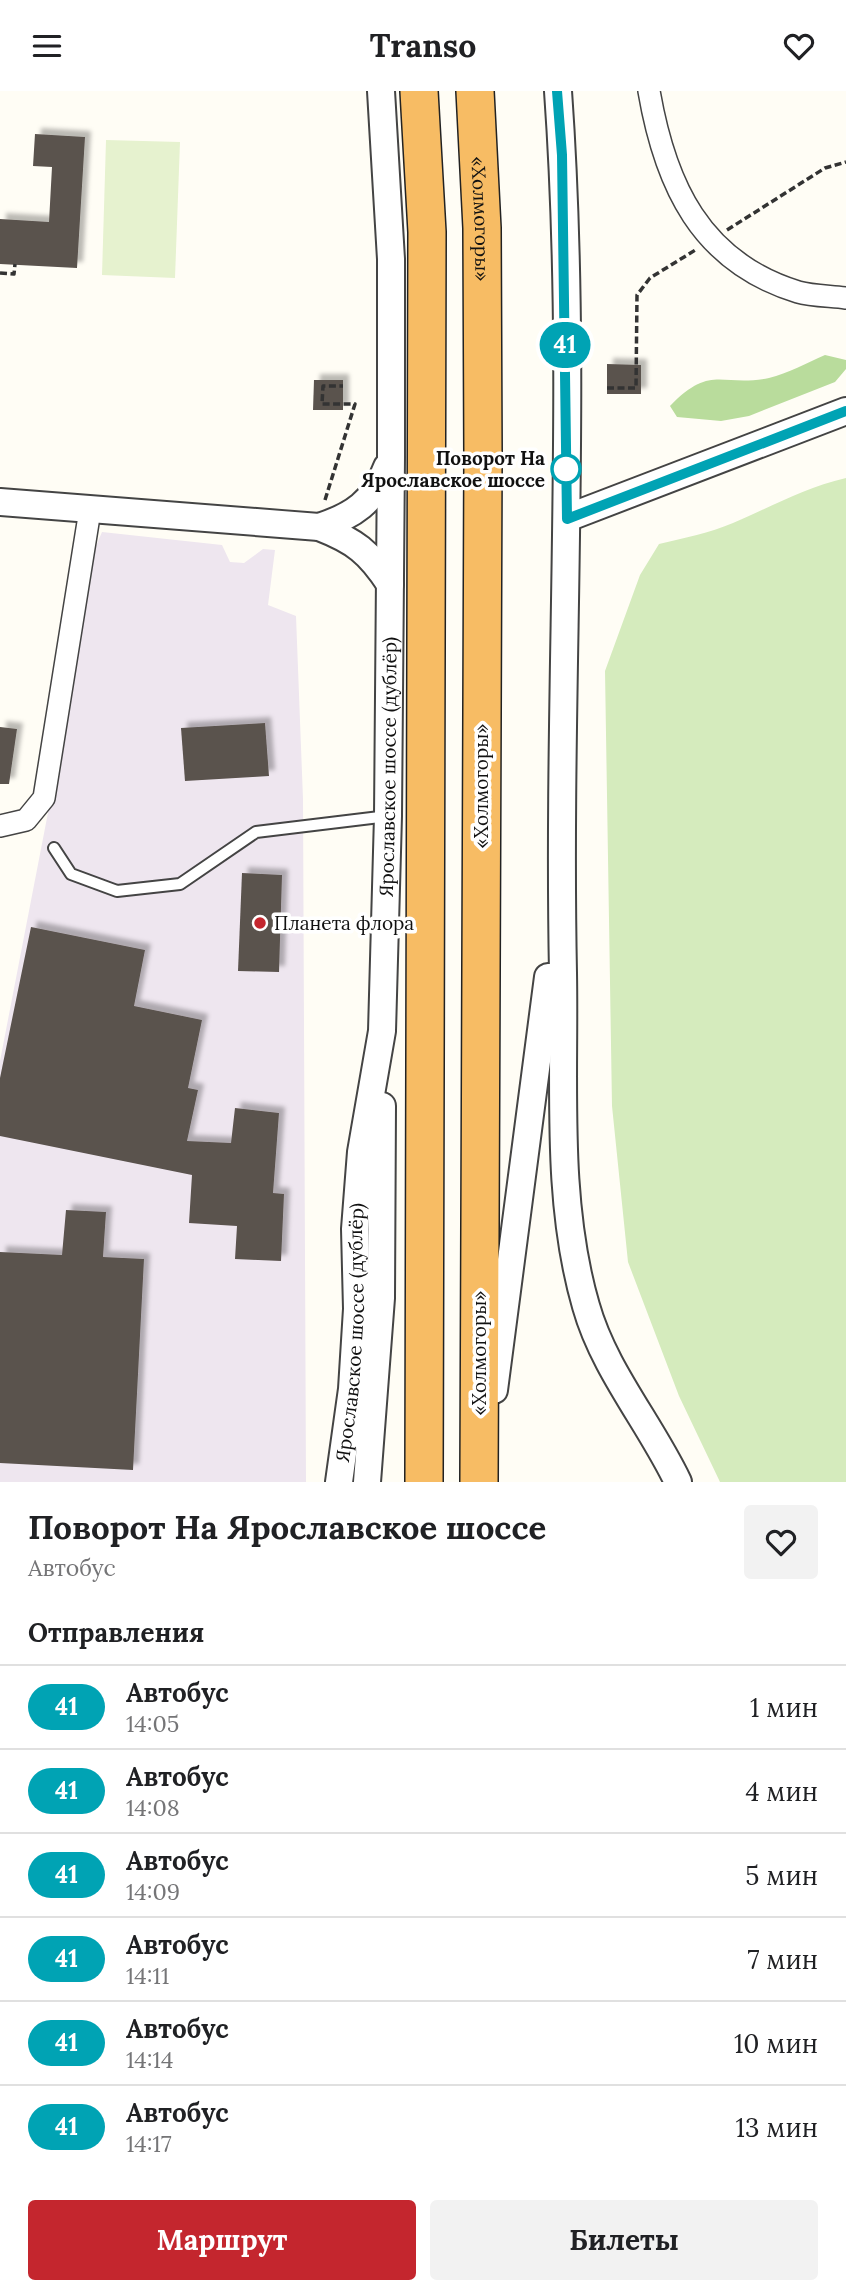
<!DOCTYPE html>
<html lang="ru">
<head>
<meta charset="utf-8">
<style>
  body { margin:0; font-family:Lora,serif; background:#f2f2f2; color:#202124; height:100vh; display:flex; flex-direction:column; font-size:26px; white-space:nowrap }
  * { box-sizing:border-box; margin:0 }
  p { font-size:23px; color:#757577 }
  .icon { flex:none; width:38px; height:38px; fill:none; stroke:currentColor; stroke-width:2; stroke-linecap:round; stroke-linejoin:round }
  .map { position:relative; height:1391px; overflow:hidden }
  .panel { display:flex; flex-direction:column; background:#fff; flex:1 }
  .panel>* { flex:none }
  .badge { padding:0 14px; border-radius:23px; font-size:24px; line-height:46px }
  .map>.badge { position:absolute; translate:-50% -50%; box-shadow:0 0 0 4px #fff }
  h2 { padding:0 28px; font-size:26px; line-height:63px }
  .round { display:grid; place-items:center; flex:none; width:74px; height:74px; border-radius:7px; background:#f2f2f2 }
  .summary { display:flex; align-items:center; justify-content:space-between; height:119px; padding:0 28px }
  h1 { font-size:33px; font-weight:800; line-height:52px }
  .cta { display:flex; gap:14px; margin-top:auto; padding:14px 28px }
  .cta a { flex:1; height:80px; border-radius:7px; background:#c4262e; color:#fff; font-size:28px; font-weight:800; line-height:80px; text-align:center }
  .cta a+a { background:#f2f2f2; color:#202124 }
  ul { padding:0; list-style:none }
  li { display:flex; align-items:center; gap:21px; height:84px; padding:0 28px; border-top:2px solid #e0e0e0 }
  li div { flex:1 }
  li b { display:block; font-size:26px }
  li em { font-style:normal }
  li .badge { min-width:77px; font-weight:700; text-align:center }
  header { display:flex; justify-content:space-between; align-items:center; height:91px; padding:0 28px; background:#fff; font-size:32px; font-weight:800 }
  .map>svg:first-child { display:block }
  .industrial { fill:#eee6ef }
  .green { fill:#d5ebbd }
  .forest { fill:#b9dc9c }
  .pitch { fill:#e6f2cf }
  .building { fill:#5a524d; filter:url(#shadow) }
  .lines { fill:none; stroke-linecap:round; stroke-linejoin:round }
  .service-casing { stroke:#444; stroke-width:14 }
  .minor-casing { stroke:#444; stroke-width:24 }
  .tertiary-casing { stroke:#444; stroke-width:30 }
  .trunk-casing { stroke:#222; stroke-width:40 }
  .path { stroke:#333; stroke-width:3.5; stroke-dasharray:7 3.5; stroke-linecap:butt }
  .service { stroke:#fff; stroke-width:10 }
  .minor { stroke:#fff; stroke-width:21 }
  .tertiary { stroke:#fff; stroke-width:26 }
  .trunk { stroke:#f7bc64; stroke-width:37 }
  .line-casing { stroke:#fff; stroke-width:16 }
  .line { stroke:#00a3b4; stroke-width:10 }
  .stop-dot { fill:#fff; stroke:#00a3b4; stroke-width:3.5 }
  .poi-dot { fill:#c4262e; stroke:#fff; stroke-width:2.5 }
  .labels { text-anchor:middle; stroke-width:7; stroke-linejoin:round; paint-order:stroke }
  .street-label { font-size:19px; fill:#111; stroke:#fff }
  .stop-label { font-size:19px; font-weight:bold; fill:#111; stroke:#fff; text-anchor:end }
  .poi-label { font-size:19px; fill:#111; stroke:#fff; text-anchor:start }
</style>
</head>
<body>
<header><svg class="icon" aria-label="menu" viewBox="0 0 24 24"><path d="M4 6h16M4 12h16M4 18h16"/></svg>Transo<svg class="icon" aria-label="heart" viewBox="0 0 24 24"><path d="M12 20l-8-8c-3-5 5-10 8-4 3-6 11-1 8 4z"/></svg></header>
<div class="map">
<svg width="846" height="1391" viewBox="0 0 846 1391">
  <defs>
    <filter id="shadow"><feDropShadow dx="6" dy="-6" stdDeviation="2" flood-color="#0004"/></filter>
  </defs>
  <rect width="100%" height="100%" fill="#fffdf5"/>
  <!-- industrial -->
  <polygon class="industrial" points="102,441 222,454 230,471 244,472 263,458 275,459 268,514 296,525 303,708 306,1391 0,1391 0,970 52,701 92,464"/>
  <!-- green -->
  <path class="green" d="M 846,387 L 846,1391 L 720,1391 L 679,1305 L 628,1171 L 612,1015 L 605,580 L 640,484 L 659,453 C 685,447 709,442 733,432 C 773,415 804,397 846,387 Z"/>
  <!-- forest -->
  <path class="forest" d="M 825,264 L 846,269 L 846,278 L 835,291 L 749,325 L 721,330 L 677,326 L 670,315 C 712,272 721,297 769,287 C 788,282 807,272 825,264 Z"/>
  <!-- pitch -->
  <polygon class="pitch" points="106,49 180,51 175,187 102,184"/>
  <!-- building -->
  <g class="building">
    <polygon points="35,43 85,46 77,177 0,173 0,128 49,131 52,76 33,75"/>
    <polygon points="607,273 641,274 641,303 607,303"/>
    <polygon points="314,289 343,289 343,319 313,319"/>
    <polygon points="265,632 269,685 185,690 181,637"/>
    <polygon points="0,636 17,638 9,693 0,693"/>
    <polygon points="242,782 282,784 279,881 238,880"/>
    <polygon points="31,836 145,859 134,915 202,929 188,997 198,999 187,1050 231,1052 235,1017 279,1022 273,1102 284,1103 281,1170 235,1168 237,1135 189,1132 192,1084 0,1045 0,987"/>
    <polygon points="66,1119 106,1121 103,1166 144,1168 133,1379 0,1372 0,1161 62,1164"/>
  </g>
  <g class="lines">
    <defs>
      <polyline id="service" points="54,757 71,783 117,800 180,793 256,741 388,725"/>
      <g id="minor">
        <path d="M 649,0 C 665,93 700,171 798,201 C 812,205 831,205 846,207"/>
        <polyline points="0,735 26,729 44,707 90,419"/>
      </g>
      <g id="tertiary">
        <path d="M 558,0 C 579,294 557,588 563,882 C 565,992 555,1109 586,1215 C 604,1279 650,1332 678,1391"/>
        <path d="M 0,411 L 319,436 C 355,450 369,461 390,493"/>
        <polyline points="567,427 846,320"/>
        <path d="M 319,436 C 353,425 374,411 387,376"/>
        <polyline points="494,1299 548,886"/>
        <path id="s1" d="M 339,1391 L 352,1298 L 357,1218 L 355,1138 L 361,1061 L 382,940 L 388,725 L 391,366 L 391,168 L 381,0"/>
        <polyline points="367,1391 381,1207 382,1015"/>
      </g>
      <g id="trunk">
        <polyline points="419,0 427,141 424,1391"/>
        <path id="s2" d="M 475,0 L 482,137 L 483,365 L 479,1391"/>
      </g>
    </defs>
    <!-- service casing -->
    <use href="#service" class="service-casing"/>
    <!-- minor casing -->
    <use href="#minor" class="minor-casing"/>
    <!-- tertiary casing -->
    <use href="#tertiary" class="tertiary-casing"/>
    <!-- trunk casing -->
    <use href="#trunk" class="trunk-casing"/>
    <!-- path -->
    <g class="path">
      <polyline points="727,139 825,77 846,71"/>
      <polyline points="0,182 14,183 15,173"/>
      <polyline points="607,297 636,297 637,204 650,187 697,158"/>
      <polyline points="325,409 355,313 322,313 323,295 343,295"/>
    </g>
    <!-- service -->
    <use href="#service" class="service"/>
    <!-- minor -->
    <use href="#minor" class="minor"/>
    <!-- tertiary -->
    <use href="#tertiary" class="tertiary"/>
    <!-- trunk -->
    <use href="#trunk" class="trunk"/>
  </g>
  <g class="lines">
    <defs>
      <polyline id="line" points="557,0 562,64 567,428 846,320"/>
    </defs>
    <!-- line casing -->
    <use href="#line" class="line-casing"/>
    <!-- line -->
    <use href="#line" class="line"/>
  </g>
  <!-- markers -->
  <circle class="stop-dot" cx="566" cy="378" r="14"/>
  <circle class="poi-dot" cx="260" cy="832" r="7"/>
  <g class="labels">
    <!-- street labels -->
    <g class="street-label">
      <text dy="7" stroke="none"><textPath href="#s2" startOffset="128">«Холмогоры»</textPath></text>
      <text dy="7" stroke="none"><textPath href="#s1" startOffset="718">Ярославское шоссе (дублёр)</textPath></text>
      <text transform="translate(481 695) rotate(-90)" y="7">«Холмогоры»</text>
      <text dy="7" stroke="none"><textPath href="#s1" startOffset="150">Ярославское шоссе (дублёр)</textPath></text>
      <text transform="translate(479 1262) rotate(-90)" y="7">«Холмогоры»</text>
    </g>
    <!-- stop labels -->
    <g class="stop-label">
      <text x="545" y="374">Поворот На<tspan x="545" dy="22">Ярославское шоссе</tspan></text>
    </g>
    <!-- poi labels -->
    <g class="poi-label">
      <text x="274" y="839">Планета флора</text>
    </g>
  </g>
</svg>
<b class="badge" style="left:565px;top:254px;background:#00a3b4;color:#fff">41</b>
</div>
<section class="panel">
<div class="summary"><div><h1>Поворот На Ярославское шоссе</h1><p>Автобус</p></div><a class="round"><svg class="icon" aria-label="heart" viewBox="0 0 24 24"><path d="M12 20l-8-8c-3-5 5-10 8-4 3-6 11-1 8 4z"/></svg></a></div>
<h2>Отправления</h2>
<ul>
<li><span class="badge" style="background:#00a3b4;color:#fff">41</span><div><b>Автобус</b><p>14:05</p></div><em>1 мин</em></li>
<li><span class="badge" style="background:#00a3b4;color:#fff">41</span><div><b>Автобус</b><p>14:08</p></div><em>4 мин</em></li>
<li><span class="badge" style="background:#00a3b4;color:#fff">41</span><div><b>Автобус</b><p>14:09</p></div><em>5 мин</em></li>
<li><span class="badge" style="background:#00a3b4;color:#fff">41</span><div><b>Автобус</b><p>14:11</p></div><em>7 мин</em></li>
<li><span class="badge" style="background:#00a3b4;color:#fff">41</span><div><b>Автобус</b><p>14:14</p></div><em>10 мин</em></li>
<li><span class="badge" style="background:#00a3b4;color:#fff">41</span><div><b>Автобус</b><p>14:17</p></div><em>13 мин</em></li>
</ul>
<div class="cta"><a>Маршрут</a><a>Билеты</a></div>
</section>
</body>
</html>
